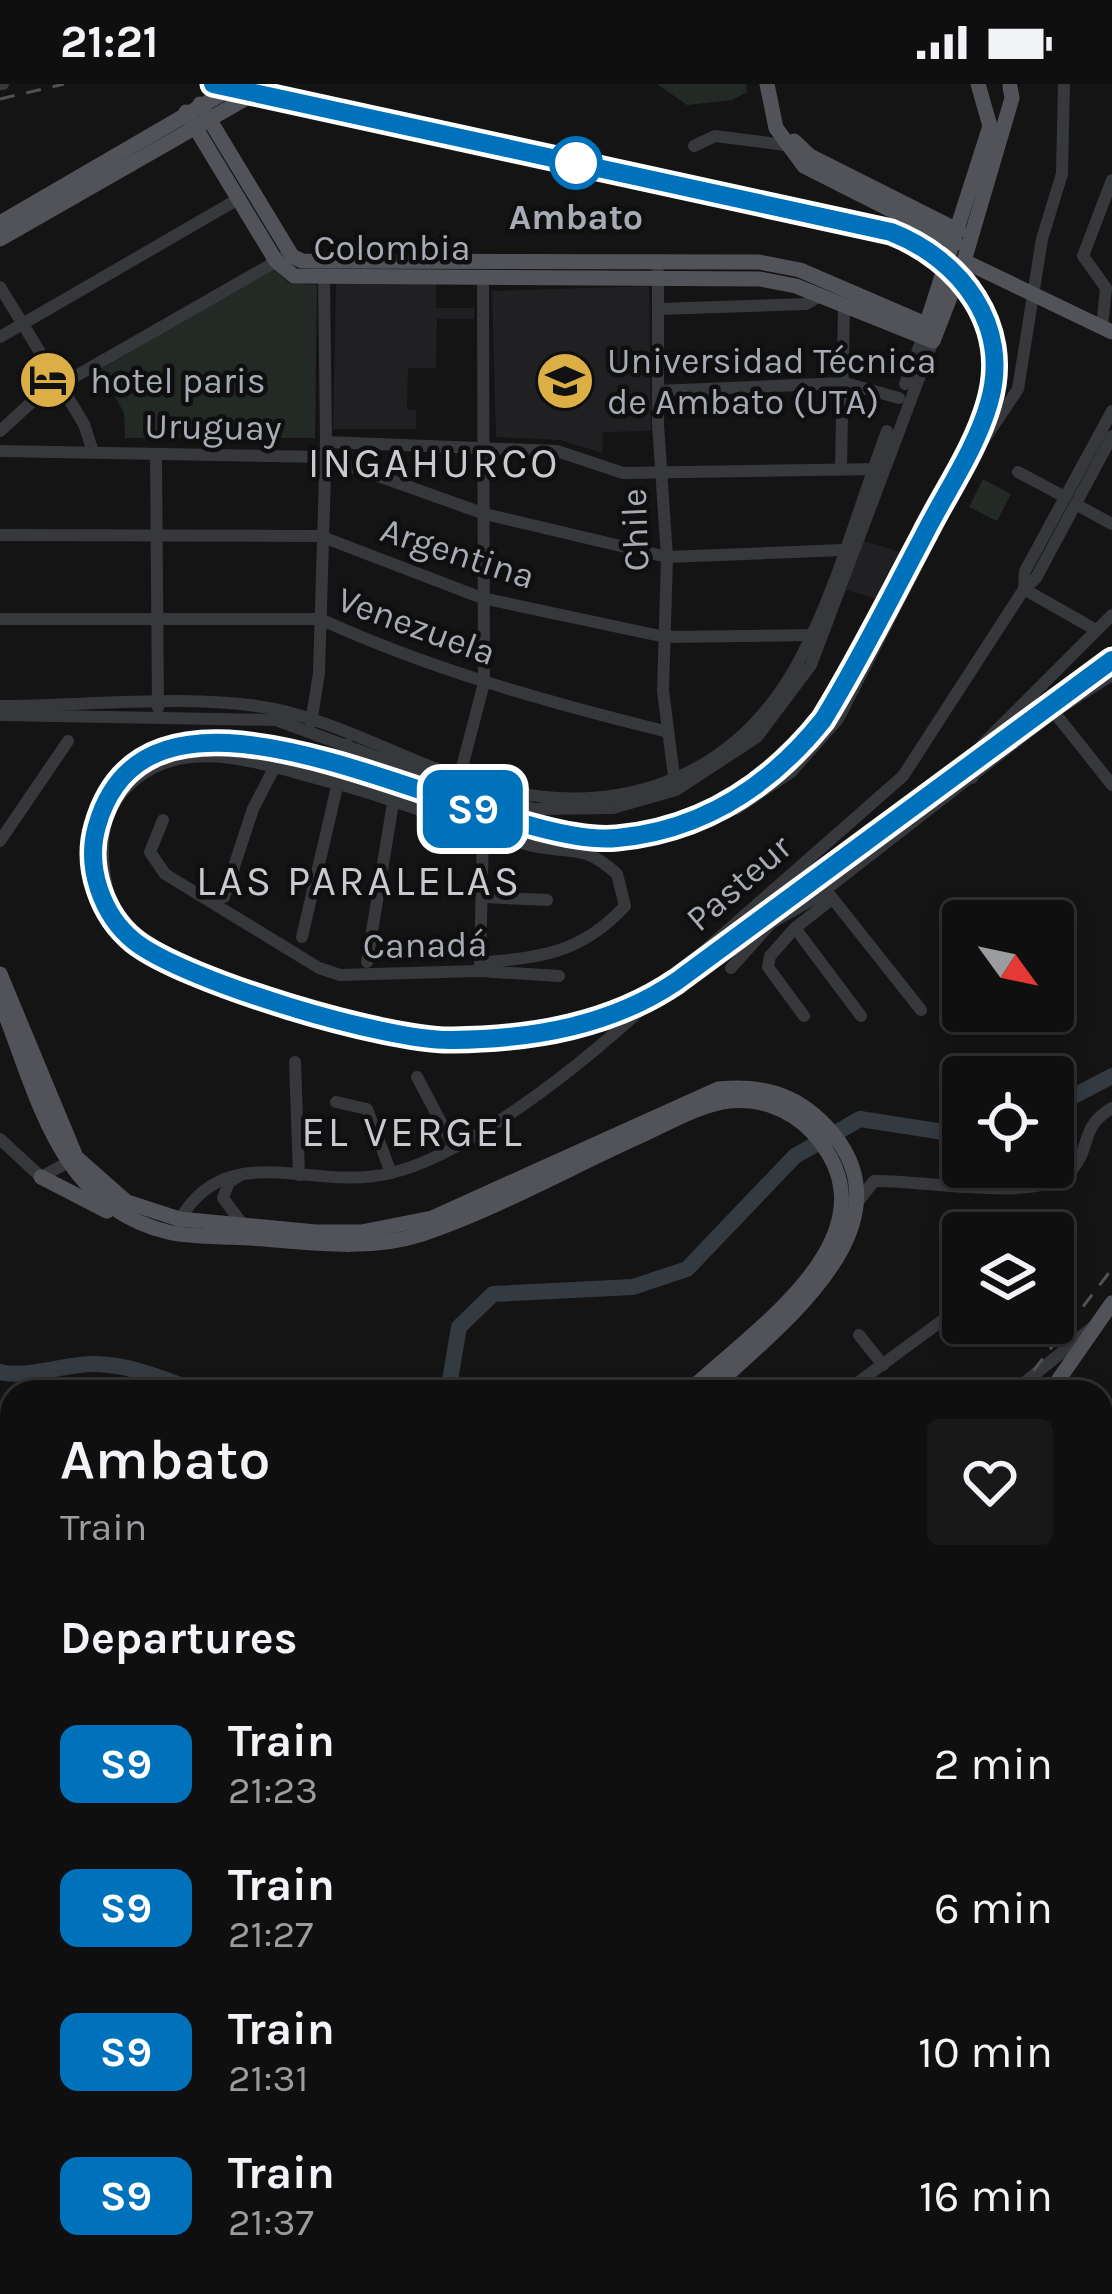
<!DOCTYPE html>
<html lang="en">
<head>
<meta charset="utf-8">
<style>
  body { margin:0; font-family:Karla,sans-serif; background:#181819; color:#f1f3f6; height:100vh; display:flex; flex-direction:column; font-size:45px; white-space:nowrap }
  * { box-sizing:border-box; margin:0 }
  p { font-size:39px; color:#9b9c9f }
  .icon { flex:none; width:66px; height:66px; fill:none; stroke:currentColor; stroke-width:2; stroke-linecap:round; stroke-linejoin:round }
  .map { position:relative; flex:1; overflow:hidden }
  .panel { position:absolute; left:0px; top:1296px; width:1113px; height:915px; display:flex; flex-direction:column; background:#0f0f10; border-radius:36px 36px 0 0; box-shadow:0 6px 18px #0003,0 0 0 3px #2f2f30 }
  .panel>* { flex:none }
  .badge { padding:0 24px; border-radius:18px; font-size:42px; line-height:78px }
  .needle { width:78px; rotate:123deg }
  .buttons { position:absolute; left:942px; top:816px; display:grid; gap:24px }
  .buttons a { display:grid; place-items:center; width:132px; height:132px; border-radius:12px; background:#0f0f10; box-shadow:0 6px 18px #0003,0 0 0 3px #2f2f30; font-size:60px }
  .map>.badge { position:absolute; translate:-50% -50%; box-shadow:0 0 0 6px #fff }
  h2 { padding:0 60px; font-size:45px; line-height:108px }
  .round { display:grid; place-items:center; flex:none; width:126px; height:126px; border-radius:12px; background:#181819 }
  .summary { display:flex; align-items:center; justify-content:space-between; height:204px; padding:0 60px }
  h1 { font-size:57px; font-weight:600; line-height:90px }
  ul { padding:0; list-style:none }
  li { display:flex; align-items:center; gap:36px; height:144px; padding:0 60px }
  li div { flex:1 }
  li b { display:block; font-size:45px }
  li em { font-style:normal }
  li .badge { min-width:132px; font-weight:700; text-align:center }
  .status { display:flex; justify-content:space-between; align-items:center; height:84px; padding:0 60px; background:#0f0f10; direction:ltr }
  .status svg { height:33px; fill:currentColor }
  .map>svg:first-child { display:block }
  .built { fill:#202022 }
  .green { fill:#232924 }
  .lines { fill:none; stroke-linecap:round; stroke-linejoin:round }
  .river { stroke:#333a40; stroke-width:16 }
  .minor { stroke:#37383c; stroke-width:12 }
  .major { stroke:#525358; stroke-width:15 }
  .rail { stroke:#515256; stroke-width:3; stroke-dasharray:15 12; stroke-linecap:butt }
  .line-casing { stroke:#fff; stroke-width:27 }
  .line { stroke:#0072bc; stroke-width:18 }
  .stop-dot { fill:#fff; stroke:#0072bc; stroke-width:6 }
  .labels { text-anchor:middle; stroke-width:9; stroke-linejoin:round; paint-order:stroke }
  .stop-label { font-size:36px; font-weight:bold; fill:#a7abb4; stroke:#0f0f10 }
  .street-label { font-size:36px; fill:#a7abb4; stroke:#0f0f10 }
  .poi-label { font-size:36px; fill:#a7abb4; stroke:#0f0f10; text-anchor:start }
  .quarter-label { font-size:42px; letter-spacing:3px; fill:#c8cad0; stroke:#0f0f10 }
</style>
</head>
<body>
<div class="status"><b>21:21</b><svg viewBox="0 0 49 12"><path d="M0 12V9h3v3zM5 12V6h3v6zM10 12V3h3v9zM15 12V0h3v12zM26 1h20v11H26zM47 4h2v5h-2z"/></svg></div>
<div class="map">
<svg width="1112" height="2210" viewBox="0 0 1112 2210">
  <rect width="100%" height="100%" fill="#141415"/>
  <!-- built -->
  <g class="built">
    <polygon points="336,199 436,200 436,224 474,224 474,235 437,235 436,284 408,284 407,325 416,326 416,345 333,345"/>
    <polygon points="649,202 651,347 603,348 602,369 560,356 496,353 492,207"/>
    <polygon points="864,457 907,470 880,516 846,506"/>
  </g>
  <!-- green -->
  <g class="green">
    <polygon points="657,0 746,0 747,8 732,16 687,21"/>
    <polygon points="272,183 289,199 317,201 315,354 125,354 124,329 100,286"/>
    <polygon points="983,395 1011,410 997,437 969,423"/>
  </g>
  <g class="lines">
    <!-- river -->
    <g class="river">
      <polyline points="1053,1023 1112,992"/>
      <path d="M 0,1288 C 32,1295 64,1279 96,1280 C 132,1281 164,1295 198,1308"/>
      <polyline points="448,1308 459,1243 493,1210 633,1203 687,1185 795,1072 860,1035 963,1051"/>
    </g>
    <!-- minor -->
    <g class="minor">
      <polyline points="0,0 3,0"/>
      <polyline points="694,62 715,52 785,61"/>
      <polyline points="658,188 658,340 667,473 663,607 675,700"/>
      <polyline points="0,203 84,340 93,368"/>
      <polyline points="658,225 806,220 820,212"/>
      <polyline points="1102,243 1106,204 1083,172 1112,96"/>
      <polyline points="0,253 240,114"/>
      <polyline points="905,300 923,253"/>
      <polyline points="658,307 845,299 899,314"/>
      <polyline points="0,347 34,316 284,173"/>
      <polyline points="326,358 557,367 623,389 879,385"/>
      <polyline points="0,367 325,373 485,430 667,473 843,466"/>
      <polyline points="156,373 158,624"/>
      <polyline points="841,384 844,222"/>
      <polyline points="1018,388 1065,413"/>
      <polyline points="1077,421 1112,440"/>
      <polyline points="0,451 320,452 482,514 665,553 817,551"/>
      <polyline points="1024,505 1025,487 1112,327"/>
      <polyline points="1024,505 1096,546"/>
      <path d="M 0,535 L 320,535 C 432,586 544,617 664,647"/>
      <path d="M 0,622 C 82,622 195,609 274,625 C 346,640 410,680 480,700 C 609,738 732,701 799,577 C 837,506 859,422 887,347"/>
      <polyline points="1054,628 1112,701"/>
      <polyline points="0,631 276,636 482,712 535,725 613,724 676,706 757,653 811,581 933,257"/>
      <polyline points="311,639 319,589 326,358 324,194"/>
      <polyline points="972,694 982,661 1112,531"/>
      <polyline points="736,725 791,688 838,635 975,369 1018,305 1042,155 1062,90 1064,0"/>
      <polyline points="163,736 150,768 165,790 319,884 340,891 479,887 559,892"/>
      <polyline points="448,737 484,599 483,193"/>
      <polyline points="0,757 68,657"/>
      <polyline points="829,810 921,926"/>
      <polyline points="224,813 253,725 274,684"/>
      <polyline points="484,813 547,816"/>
      <polyline points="832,815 795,844 861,932"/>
      <polyline points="795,844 770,872 768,883 804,932"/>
      <polyline points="302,853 347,660"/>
      <polyline points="367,878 393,719"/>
      <path d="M 480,879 C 540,873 581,870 625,822 L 617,790 C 608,782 598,774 587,770 C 569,765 550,766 533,762 C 465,746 401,716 334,699 C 268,683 184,646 128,702 C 113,717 104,737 103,759 C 102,784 108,826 124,845 C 151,876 209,891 246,904 C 388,952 538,990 672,895"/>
      <polyline points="480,883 483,746"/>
      <polyline points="731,884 771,839 815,814 1054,628 1112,591"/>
      <polyline points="295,978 299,1091"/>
      <polyline points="417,993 454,1063"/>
      <polyline points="336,1018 367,1025 391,1089"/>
      <polyline points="0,1055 41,1093 74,1075"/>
      <polyline points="239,1092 229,1098 223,1114 243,1141"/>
      <path d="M 857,1119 L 874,1097 C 919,1095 1042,1121 1072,1086 C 1092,1062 1079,1044 1112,1024"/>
      <path d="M 179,1137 C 226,1053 310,1107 387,1090 C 474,1071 611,959 672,895 L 903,692 L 1024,505 L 1036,494 L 1112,352"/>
      <polyline points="859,1251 883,1281"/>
      <polyline points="845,1308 951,1230"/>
      <polyline points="1013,1308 1099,1238"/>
      <polyline points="0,1361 12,1361"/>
      <polyline points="0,1411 12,1411"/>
      <polyline points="1101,1417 1112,1417"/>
      <polyline points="1101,1478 1112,1459"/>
      <polyline points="1101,1567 1112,1550"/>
      <polyline points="8,1640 12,1558"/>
      <polyline points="0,1820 12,1820"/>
      <polyline points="1101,1896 1112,1890"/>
      <polyline points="1101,1963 1112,1961"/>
      <polyline points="0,1972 12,1918"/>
      <polyline points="0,2018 12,2021"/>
      <polyline points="1101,2074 1112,2065"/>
      <polyline points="0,2084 12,2087"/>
      <polyline points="0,2161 12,2111"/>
      <polyline points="99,2210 102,2199"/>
      <polyline points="283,2210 286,2199"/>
      <polyline points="586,2210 589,2199"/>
      <polyline points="686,2210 687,2199"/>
      <polyline points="816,2210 827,2199"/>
      <polyline points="877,2210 880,2199"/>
      <polyline points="1060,2210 1061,2199"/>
    </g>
    <!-- major -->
    <g class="major">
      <polyline points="767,0 776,44 804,82 956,159"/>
      <polyline points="200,20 292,172 302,177 759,178 800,186 937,245"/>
      <polyline points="186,28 276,177 294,192 760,195 796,202 933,257 964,177 1012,14 1010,3"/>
      <polyline points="794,57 810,72 959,147"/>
      <polyline points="0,139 239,0"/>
      <polyline points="0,155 271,0"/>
      <polyline points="964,177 1112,248"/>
      <polyline points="924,248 990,42 978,0"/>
      <path d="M 0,890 L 76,1073 L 127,1118 L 179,1135 L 316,1148 L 361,1148 L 432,1134 L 718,1005 C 761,1001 795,1009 826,1042 C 920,1141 774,1245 709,1308"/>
      <path d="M 0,917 C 37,1007 57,1122 168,1148 C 194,1154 223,1152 250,1154 C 306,1158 367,1168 422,1150 C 496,1125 567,1085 638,1053 C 665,1041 693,1024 723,1018 C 756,1012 790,1024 813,1049 C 904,1150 754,1245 688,1308"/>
      <polyline points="41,1093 107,1127"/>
      <polyline points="1050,1308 1112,1219"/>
      <polyline points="0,1696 12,1693"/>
      <polyline points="0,1712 12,1709"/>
      <polyline points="362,2210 364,2199"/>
      <polyline points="387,2210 387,2199"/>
    </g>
    <!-- rail -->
    <g class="rail">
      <path d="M 212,0 L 891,148 C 960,175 1012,241 989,319 C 975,367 942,415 919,459 C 888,518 859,579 823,636 C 771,702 703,746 617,754 C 489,766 212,572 118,703 C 98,730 88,762 96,797 C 110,862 179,881 234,900 C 287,919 342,943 398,953 C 488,970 602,949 677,897 L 1112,576"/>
      <polyline points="0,15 64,0"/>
      <polyline points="1017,1308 1112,1185"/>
      <polyline points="0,1795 12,1794"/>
    </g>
  </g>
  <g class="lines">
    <defs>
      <path id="line" d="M 213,0 L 891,148 C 960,175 1012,241 989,319 C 976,365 945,409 924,451 C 891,513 860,576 823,636 C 770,702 703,746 617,754 C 491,767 153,542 97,742 C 85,783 102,831 134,857 C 184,897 388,958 453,956 C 532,955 611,942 677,897 L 1112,576"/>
    </defs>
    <!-- line casing -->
    <use href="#line" class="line-casing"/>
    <!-- line -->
    <use href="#line" class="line"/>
  </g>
  <!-- icons -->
  <defs>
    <symbol id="hotel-disc" viewBox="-11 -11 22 22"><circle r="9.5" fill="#dbaf46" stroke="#0f0f10"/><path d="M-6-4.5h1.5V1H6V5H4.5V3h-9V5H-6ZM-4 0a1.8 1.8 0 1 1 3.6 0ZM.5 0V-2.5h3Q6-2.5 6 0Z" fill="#111"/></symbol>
    <symbol id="university-disc" viewBox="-11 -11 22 22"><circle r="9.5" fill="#dbaf46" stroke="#0f0f10"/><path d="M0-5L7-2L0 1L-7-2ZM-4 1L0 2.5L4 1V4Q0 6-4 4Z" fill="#111"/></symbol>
  </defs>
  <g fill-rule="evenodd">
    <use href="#hotel-disc" x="15" y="263" width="66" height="66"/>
    <use href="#university-disc" x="532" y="264" width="66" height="66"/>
  </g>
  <!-- markers -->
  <circle class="stop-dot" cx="576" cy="79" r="24"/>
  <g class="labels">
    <!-- stop labels -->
    <g class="stop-label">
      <text x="576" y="145">Ambato</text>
    </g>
    <!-- street labels -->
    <g class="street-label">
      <text x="392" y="176">Colombia</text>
      <text transform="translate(213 342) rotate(1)" y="13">Uruguay</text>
      <text transform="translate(634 446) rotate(-92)" y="13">Chile</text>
      <text transform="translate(458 468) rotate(18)" y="13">Argentina</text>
      <text transform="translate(417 541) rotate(20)" y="13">Venezuela</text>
      <text transform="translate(738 798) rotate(-41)" y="13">Pasteur</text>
      <text transform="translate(425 860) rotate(-1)" y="13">Canadá</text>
    </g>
    <!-- poi labels -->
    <g class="poi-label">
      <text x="607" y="289">Universidad Técnica<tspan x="607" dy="41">de Ambato (UTA)</tspan></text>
      <text x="90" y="309">hotel paris</text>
    </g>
    <!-- quarter labels -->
    <g class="quarter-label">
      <text x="434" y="393">INGAHURCO</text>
      <text x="359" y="811">LAS PARALELAS</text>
      <text x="413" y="1062">EL VERGEL</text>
    </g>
  </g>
</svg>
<div class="buttons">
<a><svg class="needle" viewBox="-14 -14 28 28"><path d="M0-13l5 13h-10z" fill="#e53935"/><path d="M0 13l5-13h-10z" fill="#9b9c9f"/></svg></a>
<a><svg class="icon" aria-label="locate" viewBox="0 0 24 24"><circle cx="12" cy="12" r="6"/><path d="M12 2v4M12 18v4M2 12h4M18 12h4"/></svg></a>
<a><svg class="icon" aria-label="layers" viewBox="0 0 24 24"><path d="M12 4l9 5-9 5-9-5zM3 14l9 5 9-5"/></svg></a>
</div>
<b class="badge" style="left:473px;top:725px;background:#0072bc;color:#fff">S9</b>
<section class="panel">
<div class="summary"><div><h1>Ambato</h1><p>Train</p></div><a class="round"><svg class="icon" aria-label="heart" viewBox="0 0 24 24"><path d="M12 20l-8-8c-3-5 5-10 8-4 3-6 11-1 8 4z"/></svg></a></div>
<h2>Departures</h2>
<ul>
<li><span class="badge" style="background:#0072bc;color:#fff">S9</span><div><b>Train</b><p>21:23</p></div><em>2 min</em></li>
<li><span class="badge" style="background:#0072bc;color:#fff">S9</span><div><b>Train</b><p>21:27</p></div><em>6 min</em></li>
<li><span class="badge" style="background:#0072bc;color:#fff">S9</span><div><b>Train</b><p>21:31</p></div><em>10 min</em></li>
<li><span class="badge" style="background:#0072bc;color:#fff">S9</span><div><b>Train</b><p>21:37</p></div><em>16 min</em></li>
</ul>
</section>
</div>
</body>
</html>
